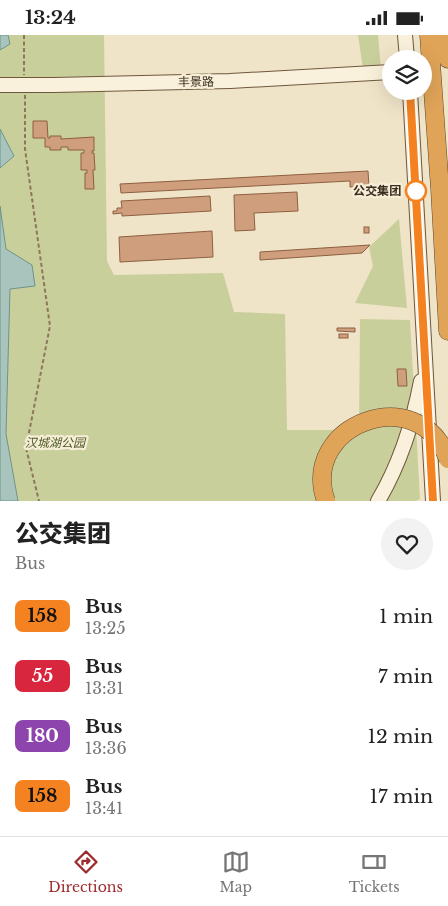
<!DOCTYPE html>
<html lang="en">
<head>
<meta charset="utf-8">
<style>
  body { margin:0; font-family:"Libre Baskerville","Noto Sans SC",serif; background:#f2f2f2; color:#222; height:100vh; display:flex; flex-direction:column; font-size:19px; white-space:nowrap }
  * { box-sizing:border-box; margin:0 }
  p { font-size:16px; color:#767676 }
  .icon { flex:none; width:28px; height:28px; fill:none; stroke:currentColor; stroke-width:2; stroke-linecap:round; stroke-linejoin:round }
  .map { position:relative; height:466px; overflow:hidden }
  .panel { display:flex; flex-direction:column; background:#fff; flex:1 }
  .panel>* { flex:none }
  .badge { padding:0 10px; border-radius:8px; font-size:18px; line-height:32px }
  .fabs { position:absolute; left:382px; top:15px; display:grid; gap:10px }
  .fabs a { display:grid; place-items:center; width:50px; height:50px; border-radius:50%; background:#fff; box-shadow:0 5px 20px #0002; font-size:25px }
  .map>.badge { position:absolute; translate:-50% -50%; box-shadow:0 0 0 2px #fff }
  .round { display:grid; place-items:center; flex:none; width:52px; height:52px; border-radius:26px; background:#f2f2f2 }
  .overview { display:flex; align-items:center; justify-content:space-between; height:85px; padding:0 15px }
  h1 { font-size:24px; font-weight:800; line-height:38px }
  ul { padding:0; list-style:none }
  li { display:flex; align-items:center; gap:15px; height:60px; padding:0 15px }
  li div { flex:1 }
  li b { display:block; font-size:19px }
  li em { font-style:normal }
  li .badge { min-width:55px; font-weight:700; text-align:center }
  .status { display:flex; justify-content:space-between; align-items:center; height:35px; padding:0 25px; background:#fff; direction:ltr }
  .status svg { height:14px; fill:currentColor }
  .tabs { display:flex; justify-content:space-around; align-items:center; height:70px; border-top:1px solid #e0e0e0; background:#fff; font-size:14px; color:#767676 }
  .tabs a { display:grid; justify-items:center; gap:2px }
  .tabs .selected { color:#9e2a2b }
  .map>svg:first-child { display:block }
  .green { fill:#c9cf9b }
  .water { fill:#a9c4bc; stroke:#6f938a }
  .building { fill:#cf9f7d; stroke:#8d5f41 }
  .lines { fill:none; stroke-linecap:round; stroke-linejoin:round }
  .secondary-casing { stroke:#6f573f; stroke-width:16 }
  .highway-casing { stroke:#5b4430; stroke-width:19 }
  .path { stroke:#8d765c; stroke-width:2; stroke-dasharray:4 2.5; stroke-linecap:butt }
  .secondary { stroke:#faf1dc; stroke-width:14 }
  .highway { stroke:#e0a458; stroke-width:18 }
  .secondary-bridge-casing { stroke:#6f573f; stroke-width:16; stroke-linecap:butt }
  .highway-bridge-casing { stroke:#5b4430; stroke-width:19; stroke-linecap:butt }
  .secondary-bridge { stroke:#faf1dc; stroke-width:14 }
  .highway-bridge { stroke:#e0a458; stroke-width:18 }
  .line-casing { stroke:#fff; stroke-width:11 }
  .line { stroke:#f58220; stroke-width:8 }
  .stop-dot { fill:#fff; stroke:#f58220; stroke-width:2.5 }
  .labels { text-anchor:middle; stroke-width:4.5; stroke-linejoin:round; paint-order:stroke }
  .street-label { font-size:12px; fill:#3d2e20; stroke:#f7eed8 }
  .stop-label { font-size:12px; font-weight:bold; fill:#3d2e20; stroke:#f7eed8; text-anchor:end }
  .park-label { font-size:12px; font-style:italic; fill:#4d5a26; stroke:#f7eed8 }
</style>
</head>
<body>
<div class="status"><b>13:24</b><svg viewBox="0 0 49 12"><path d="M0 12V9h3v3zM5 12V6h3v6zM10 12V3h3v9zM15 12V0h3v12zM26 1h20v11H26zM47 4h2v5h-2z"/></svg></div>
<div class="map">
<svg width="448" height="466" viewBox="0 0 448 466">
  <rect width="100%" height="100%" fill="#f0e4c8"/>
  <!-- green -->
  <g class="green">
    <polygon points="0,0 104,0 107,226 114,240 223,238 234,277 285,279 287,395 359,395 360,284 410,285 420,464 416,466 0,466"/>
    <polygon points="358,0 378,0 381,34 363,34"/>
    <polygon points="399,184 407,273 355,268 373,231 369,212"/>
  </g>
  <!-- water -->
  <g class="water">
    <polygon points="0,0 8,0 10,9 0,15"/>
    <polygon points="0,94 14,121 0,133"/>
    <polygon points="0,171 6,214 32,230 35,251 10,254 6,399 18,466 0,466"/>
  </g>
  <!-- building -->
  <g class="building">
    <polygon points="33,86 47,86 48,103 50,103 50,101 61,101 61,104 94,102 94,116 92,116 92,118 94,118 95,135 93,135 94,154 85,154 85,138 87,138 87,135 81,135 81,118 84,118 84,115 68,115 68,112 61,112 61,115 50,115 50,112 45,112 45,103 33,103"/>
    <polygon points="368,136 369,151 350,152 350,146 121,158 120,149"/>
    <polygon points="297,157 298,176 254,178 255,195 235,196 234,160"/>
    <polygon points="210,161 211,176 122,181 122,178 113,179 113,176 117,176 117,173 122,173 121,166"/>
    <rect x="364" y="192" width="5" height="6"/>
    <polygon points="212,196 213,222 120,227 119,202"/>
    <polygon points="370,210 362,218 260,225 260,217"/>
    <polygon points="337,293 355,293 355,297 337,296"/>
    <rect x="339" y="299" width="9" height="4"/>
    <polygon points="397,334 406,334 407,351 398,351"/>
  </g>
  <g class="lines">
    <defs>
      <g id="secondary">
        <polyline points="405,0 407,24"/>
        <polyline points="54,50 230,46 391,37"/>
        <polyline points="410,56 433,466"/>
        <path d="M 378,466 C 400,429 413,388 421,346"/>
      </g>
      <g id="highway">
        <polyline points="429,0 440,154 448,296"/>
        <polyline points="446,0 448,24"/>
      </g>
    </defs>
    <!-- secondary casing -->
    <use href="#secondary" class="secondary-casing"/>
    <!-- highway casing -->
    <use href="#highway" class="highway-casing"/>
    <!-- path -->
    <g class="path">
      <polyline points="24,0 24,40"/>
      <polyline points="25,60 25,114 50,291 26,413 39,466"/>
    </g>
    <!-- secondary -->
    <use href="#secondary" class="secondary"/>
    <!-- highway -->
    <use href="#highway" class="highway"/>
    <defs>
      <polyline id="secondary-bridge" points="0,50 54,50"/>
      <path id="highway-bridge" d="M 326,466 C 299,389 419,345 448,424"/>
    </defs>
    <!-- secondary-bridge casing -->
    <use href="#secondary-bridge" class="secondary-bridge-casing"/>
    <!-- highway-bridge casing -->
    <use href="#highway-bridge" class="highway-bridge-casing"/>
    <!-- secondary-bridge -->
    <use href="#secondary-bridge" class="secondary-bridge"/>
    <!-- highway-bridge -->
    <use href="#highway-bridge" class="highway-bridge"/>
  </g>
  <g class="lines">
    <defs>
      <polyline id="line" points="410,56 433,466"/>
    </defs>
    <!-- line casing -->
    <use href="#line" class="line-casing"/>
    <!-- line -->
    <use href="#line" class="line"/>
  </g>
  <!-- markers -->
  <circle class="stop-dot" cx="416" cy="156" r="10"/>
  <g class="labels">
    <!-- street labels -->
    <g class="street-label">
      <text transform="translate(196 47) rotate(-1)" y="4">丰景路</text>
    </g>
    <!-- stop labels -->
    <g class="stop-label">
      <text x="401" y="160">公交集团</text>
    </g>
    <!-- park labels -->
    <g class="park-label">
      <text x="55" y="412">汉城湖公园</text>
    </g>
  </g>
</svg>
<div class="fabs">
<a><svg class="icon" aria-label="layers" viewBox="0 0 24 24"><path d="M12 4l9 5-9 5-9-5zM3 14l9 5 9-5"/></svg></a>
</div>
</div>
<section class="panel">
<div class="overview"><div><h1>公交集团</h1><p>Bus</p></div><a class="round"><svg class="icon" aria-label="heart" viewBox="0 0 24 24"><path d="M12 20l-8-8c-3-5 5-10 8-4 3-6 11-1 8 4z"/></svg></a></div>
<ul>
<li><span class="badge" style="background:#f58220;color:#111">158</span><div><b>Bus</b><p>13:25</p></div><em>1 min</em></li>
<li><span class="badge" style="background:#d7263d;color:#fff">55</span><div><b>Bus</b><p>13:31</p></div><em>7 min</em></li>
<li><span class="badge" style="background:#8e44ad;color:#fff">180</span><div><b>Bus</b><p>13:36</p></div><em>12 min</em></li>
<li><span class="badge" style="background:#f58220;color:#111">158</span><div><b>Bus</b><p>13:41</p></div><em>17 min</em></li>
</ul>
</section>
<nav class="tabs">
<a class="selected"><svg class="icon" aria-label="directions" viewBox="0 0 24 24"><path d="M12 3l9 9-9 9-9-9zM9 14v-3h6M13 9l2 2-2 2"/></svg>Directions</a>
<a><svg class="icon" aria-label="map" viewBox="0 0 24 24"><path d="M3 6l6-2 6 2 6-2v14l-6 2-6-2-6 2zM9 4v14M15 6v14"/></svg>Map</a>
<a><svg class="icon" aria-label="tickets" viewBox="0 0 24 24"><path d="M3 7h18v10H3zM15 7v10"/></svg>Tickets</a>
</nav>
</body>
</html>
